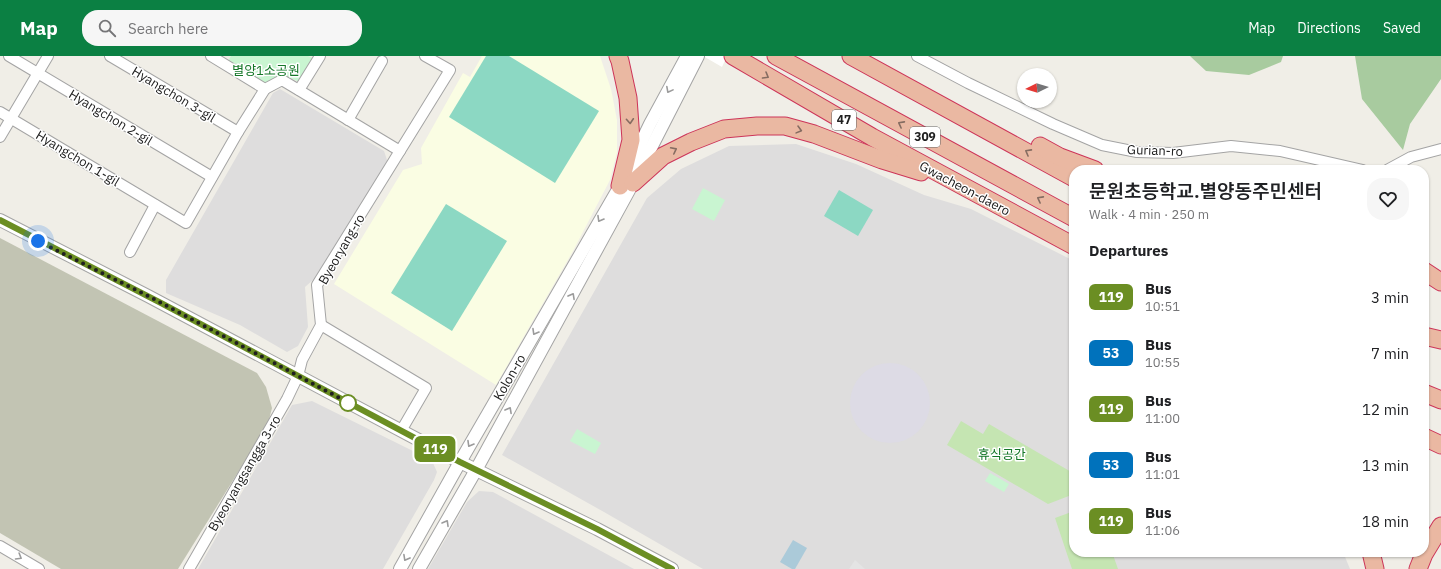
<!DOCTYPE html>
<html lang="en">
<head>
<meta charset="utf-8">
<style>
  body { margin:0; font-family:"IBM Plex Sans","Noto Sans KR",sans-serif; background:#f6f6f6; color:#202124; height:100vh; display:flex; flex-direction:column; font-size:15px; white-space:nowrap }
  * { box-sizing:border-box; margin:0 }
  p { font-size:13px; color:#757577 }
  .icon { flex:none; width:22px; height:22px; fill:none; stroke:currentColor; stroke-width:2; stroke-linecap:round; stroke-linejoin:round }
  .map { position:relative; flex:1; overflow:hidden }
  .panel { position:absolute; left:1069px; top:109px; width:360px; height:392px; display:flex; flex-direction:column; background:#fff; border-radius:16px; box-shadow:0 1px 3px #0004 }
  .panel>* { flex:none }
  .badge { padding:0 8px; border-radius:6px; font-size:14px; line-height:26px }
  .needle { width:26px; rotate:265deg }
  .controls { position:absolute; left:1017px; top:12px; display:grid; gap:8px }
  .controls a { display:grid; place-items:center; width:40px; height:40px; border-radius:50%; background:#fff; box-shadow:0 1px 3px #0004; font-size:20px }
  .you { position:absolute; width:20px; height:20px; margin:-10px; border:3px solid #fff; border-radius:50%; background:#1a73e8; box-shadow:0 0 0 6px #1a73e833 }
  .map>.badge { position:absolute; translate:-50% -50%; box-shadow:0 0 0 2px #fff }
  h2 { padding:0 20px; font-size:15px; line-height:36px }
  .round { display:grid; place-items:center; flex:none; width:42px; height:42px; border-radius:16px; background:#f6f6f6 }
  .overview { display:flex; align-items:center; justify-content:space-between; height:68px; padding:0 20px }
  h1 { font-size:19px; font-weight:600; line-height:30px }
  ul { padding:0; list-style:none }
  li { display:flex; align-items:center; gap:12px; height:56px; padding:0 20px }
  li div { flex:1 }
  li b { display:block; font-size:15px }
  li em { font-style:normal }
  li .badge { min-width:44px; font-weight:700; text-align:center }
  header { display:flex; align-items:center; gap:24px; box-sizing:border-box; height:56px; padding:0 20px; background:#0b8043; color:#fff }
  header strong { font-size:19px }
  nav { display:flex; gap:22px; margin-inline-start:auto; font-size:14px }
  .search { width:280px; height:36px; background:#f6f6f6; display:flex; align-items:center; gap:10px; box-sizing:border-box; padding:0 14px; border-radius:16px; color:#757577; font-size:15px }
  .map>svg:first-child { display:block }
  .residential { fill:#dedddd }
  .education { fill:#fafde3 }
  .construction { fill:#c2c4b3 }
  .grass { fill:#c5e5b2 }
  .forest { fill:#a8cb9f }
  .park { fill:#c9f5d1 }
  .pitch { fill:#8cd8c3 }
  .parking { fill:#e4e4e4 }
  .plaza { fill:#dddbe5 }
  .water { fill:#abcad9 }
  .pier { fill:#fff }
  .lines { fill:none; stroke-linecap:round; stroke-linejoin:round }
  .minor-casing { stroke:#a4a4a4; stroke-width:12 }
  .tertiary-casing { stroke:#a4a4a4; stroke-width:14 }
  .trunk-casing { stroke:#cd3559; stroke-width:19 }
  .minor { stroke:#fff; stroke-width:10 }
  .tertiary { stroke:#fff; stroke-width:12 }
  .trunk { stroke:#eab8a2; stroke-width:17 }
  .oneway { stroke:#856c61 }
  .oneway2 { stroke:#9b9b9b }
  .line-casing { stroke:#fff; stroke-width:9 }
  .line { stroke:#6b8e23; stroke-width:6 }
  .walk { stroke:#202020; stroke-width:4; stroke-dasharray:0 7.2 }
  .stop-dot { fill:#fff; stroke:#6b8e23; stroke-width:2 }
  .labels { text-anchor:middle; stroke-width:3; stroke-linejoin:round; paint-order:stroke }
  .shield { fill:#fff; stroke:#636363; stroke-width:1 }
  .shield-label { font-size:12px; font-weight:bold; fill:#202020 }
  .park-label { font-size:13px; fill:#157728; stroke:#fff }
  .street-label { font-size:13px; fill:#202020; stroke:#fff }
</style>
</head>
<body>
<header>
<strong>Map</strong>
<div class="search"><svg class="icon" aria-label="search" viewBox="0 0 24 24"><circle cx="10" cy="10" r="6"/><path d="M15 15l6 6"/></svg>Search here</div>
<nav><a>Map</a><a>Directions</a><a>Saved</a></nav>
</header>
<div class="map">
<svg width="1441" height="513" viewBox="0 0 1441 513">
  <rect width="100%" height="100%" fill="#f0eee7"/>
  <!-- residential -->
  <g class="residential">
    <polygon points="280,33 384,95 389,110 323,215 305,231 308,271 298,290 287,296 240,269 166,237 166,224 273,37"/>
    <polygon points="796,88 856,108 924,139 971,153 1074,205 1074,496 1343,496 1350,513 703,513 604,456 502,399 647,142 681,113 729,90"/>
    <polygon points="312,345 415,396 433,407 437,416 434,424 383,513 198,513 292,349"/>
    <polygon points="479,435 493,436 634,513 428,513 467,446"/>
  </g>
  <!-- education -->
  <polygon class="education" points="482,0 600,0 611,33 617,64 617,96 610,124 573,195 496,329 334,228 403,114 422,108 421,92 463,17 470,21"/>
  <!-- construction -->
  <polygon class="construction" points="0,182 257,317 266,331 272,352 268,368 178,513 61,513 0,477"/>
  <!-- grass -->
  <g class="grass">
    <polygon points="961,365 983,378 989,368 1073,417 1074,438 1048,448 947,389"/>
    <polygon points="1074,455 1074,496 1112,496 1118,513 1072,513 1055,462"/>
  </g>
  <!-- forest -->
  <g class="forest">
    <polygon points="1190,0 1283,0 1281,6 1249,19 1206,15"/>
    <polygon points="1355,0 1441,0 1441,23 1410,68 1403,94 1362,43"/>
  </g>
  <!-- park -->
  <g class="park">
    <polygon points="231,0 308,0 315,3 300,26 285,20 265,29 228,5"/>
    <polygon points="703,132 725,144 714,165 692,153"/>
    <polygon points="577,373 601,387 595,398 570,385"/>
    <polygon points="990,417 1009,428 1004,436 985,425"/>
  </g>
  <!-- pitch -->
  <g class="pitch">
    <polygon points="486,0 509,0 599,55 555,127 449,61"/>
    <polygon points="839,134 873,154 858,180 824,160"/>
    <polygon points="446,148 507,185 452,275 391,237"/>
  </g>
  <!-- parking -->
  <polygon class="parking" points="855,504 865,513 849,513"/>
  <!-- plaza -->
  <circle class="plaza" cx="890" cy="347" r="40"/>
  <!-- water -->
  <polygon class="water" points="793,484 807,492 795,513 792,513 780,506"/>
  <!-- pier -->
  <polygon class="pier" points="703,0 727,0 722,11"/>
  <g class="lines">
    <defs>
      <g id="minor">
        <polyline points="9,0 212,121"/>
        <polyline points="110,0 238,76"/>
        <polyline points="211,0 265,33 282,24 400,95"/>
        <polyline points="917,0 968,27 1053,68 1102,89 1137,96 1173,97 1231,90 1280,95 1363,114"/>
        <polyline points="299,34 320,0"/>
        <polyline points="0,56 186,167 238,76 265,33"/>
        <polyline points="348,64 382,5"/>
        <polyline points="0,81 48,0"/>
        <polyline points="1387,114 1411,101 1441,93"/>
        <polyline points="130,196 155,149"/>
        <polyline points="321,269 426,332 401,375"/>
        <polyline points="0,490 39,513"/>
        <polyline points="189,513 287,343 298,320 302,304 321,269 317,229 450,14 425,0"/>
      </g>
      <g id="tertiary">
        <polyline points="0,164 148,240 460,406 597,473 672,513"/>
        <polyline points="400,513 460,406 620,130 650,68 687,0"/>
        <polyline points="419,513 476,414 633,127 698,0"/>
      </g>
      <g id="trunk">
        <polyline points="618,0 620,5 628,42 631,84 620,130"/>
        <polyline points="733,0 872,81 1074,190"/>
        <polyline points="776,0 1074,162"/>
        <polyline points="851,0 1074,122"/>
        <polyline points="1040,90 1060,101 1095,114"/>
        <polyline points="633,127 663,100 691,86 724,73 757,70 785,70 814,78 882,104 921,116"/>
        <polyline points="1424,215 1441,226"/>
        <polyline points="1424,280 1441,284"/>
        <polyline points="1424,337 1441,344"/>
        <polyline points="1424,381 1441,389"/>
        <polyline points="1371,496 1375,513"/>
        <polyline points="1418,513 1424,498 1441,470"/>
      </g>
    </defs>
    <!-- minor casing -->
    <use href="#minor" class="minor-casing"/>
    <!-- tertiary casing -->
    <use href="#tertiary" class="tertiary-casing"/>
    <!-- trunk casing -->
    <use href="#trunk" class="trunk-casing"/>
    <!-- minor -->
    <use href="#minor" class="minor"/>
    <!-- tertiary -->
    <use href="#tertiary" class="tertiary"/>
    <!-- trunk -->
    <use href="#trunk" class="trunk"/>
  </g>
  <!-- one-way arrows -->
  <defs><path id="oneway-chevron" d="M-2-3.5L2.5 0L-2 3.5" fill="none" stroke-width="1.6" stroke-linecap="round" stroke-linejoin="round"/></defs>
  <g class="oneway">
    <use href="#oneway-chevron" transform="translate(766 20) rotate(30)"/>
    <use href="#oneway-chevron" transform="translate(630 65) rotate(86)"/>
    <use href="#oneway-chevron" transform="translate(901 68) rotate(-152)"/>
    <use href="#oneway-chevron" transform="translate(799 74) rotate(15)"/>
    <use href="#oneway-chevron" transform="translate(674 94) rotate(-27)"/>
    <use href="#oneway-chevron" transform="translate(1028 96) rotate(-151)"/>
    <use href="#oneway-chevron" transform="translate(1040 143) rotate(-152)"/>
  </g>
  <g class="oneway2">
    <use href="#oneway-chevron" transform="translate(669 34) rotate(118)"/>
    <use href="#oneway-chevron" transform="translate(600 163) rotate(120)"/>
    <use href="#oneway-chevron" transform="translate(572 240) rotate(-61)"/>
    <use href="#oneway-chevron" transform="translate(535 276) rotate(120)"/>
    <use href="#oneway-chevron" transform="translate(509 354) rotate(-61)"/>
    <use href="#oneway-chevron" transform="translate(470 388) rotate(120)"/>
    <use href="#oneway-chevron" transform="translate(446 467) rotate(-60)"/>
    <use href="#oneway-chevron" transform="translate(19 501) rotate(31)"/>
    <use href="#oneway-chevron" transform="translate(406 502) rotate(119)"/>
  </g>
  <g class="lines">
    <defs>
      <polyline id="line" points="0,164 161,247 460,406 597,473 672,513"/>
    </defs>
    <!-- line casing -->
    <use href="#line" class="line-casing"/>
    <!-- line -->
    <use href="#line" class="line"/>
    <!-- walk -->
    <polyline class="walk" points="38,185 148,240 351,348 348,347"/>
  </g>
  <!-- markers -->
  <circle class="stop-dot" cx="348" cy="347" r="8"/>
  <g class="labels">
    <!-- shield labels -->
    <g class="shield">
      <rect x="832" y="54" width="24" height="20" rx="3"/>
      <rect x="910" y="71" width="30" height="20" rx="3"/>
    </g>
    <g class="shield-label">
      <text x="844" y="68">47</text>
      <text x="925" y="85">309</text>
    </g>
    <!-- park labels -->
    <g class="park-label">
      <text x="266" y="19">별양1소공원</text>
      <text x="1002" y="403">휴식공간</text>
    </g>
    <!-- street labels -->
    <g class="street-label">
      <text transform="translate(174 38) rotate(31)" y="5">Hyangchon 3-gil</text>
      <text transform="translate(111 61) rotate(31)" y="5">Hyangchon 2-gil</text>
      <text transform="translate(1155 94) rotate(2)" y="5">Gurian-ro</text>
      <text transform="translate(78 102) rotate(31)" y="5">Hyangchon 1-gil</text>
      <text transform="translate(965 132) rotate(28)" y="5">Gwacheon-daero</text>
      <text transform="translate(341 193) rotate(-60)" y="5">Byeoryang-ro</text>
      <text transform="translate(509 321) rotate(-60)" y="5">Kolon-ro</text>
      <text transform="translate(244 417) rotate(-60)" y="5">Byeoryangsangga 3-ro</text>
    </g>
  </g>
</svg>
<div class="controls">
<a><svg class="needle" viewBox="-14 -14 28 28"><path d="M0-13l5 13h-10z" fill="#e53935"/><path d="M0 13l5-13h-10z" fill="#757577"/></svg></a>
</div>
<div class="you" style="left:38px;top:185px"></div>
<b class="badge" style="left:435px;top:393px;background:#6b8e23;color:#fff">119</b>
<section class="panel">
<div class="overview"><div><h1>문원초등학교.별양동주민센터</h1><p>Walk · 4 min · 250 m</p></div><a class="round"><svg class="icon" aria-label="heart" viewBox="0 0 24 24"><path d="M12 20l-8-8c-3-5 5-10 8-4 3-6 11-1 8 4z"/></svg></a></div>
<h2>Departures</h2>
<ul>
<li><span class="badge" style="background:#6b8e23;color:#fff">119</span><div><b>Bus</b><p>10:51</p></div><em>3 min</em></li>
<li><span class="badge" style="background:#0072bc;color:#fff">53</span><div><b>Bus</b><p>10:55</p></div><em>7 min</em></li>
<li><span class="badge" style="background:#6b8e23;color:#fff">119</span><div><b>Bus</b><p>11:00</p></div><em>12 min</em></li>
<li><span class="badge" style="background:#0072bc;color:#fff">53</span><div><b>Bus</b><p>11:01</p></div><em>13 min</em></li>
<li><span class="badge" style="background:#6b8e23;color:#fff">119</span><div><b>Bus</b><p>11:06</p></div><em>18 min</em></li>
</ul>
</section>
</div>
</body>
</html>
